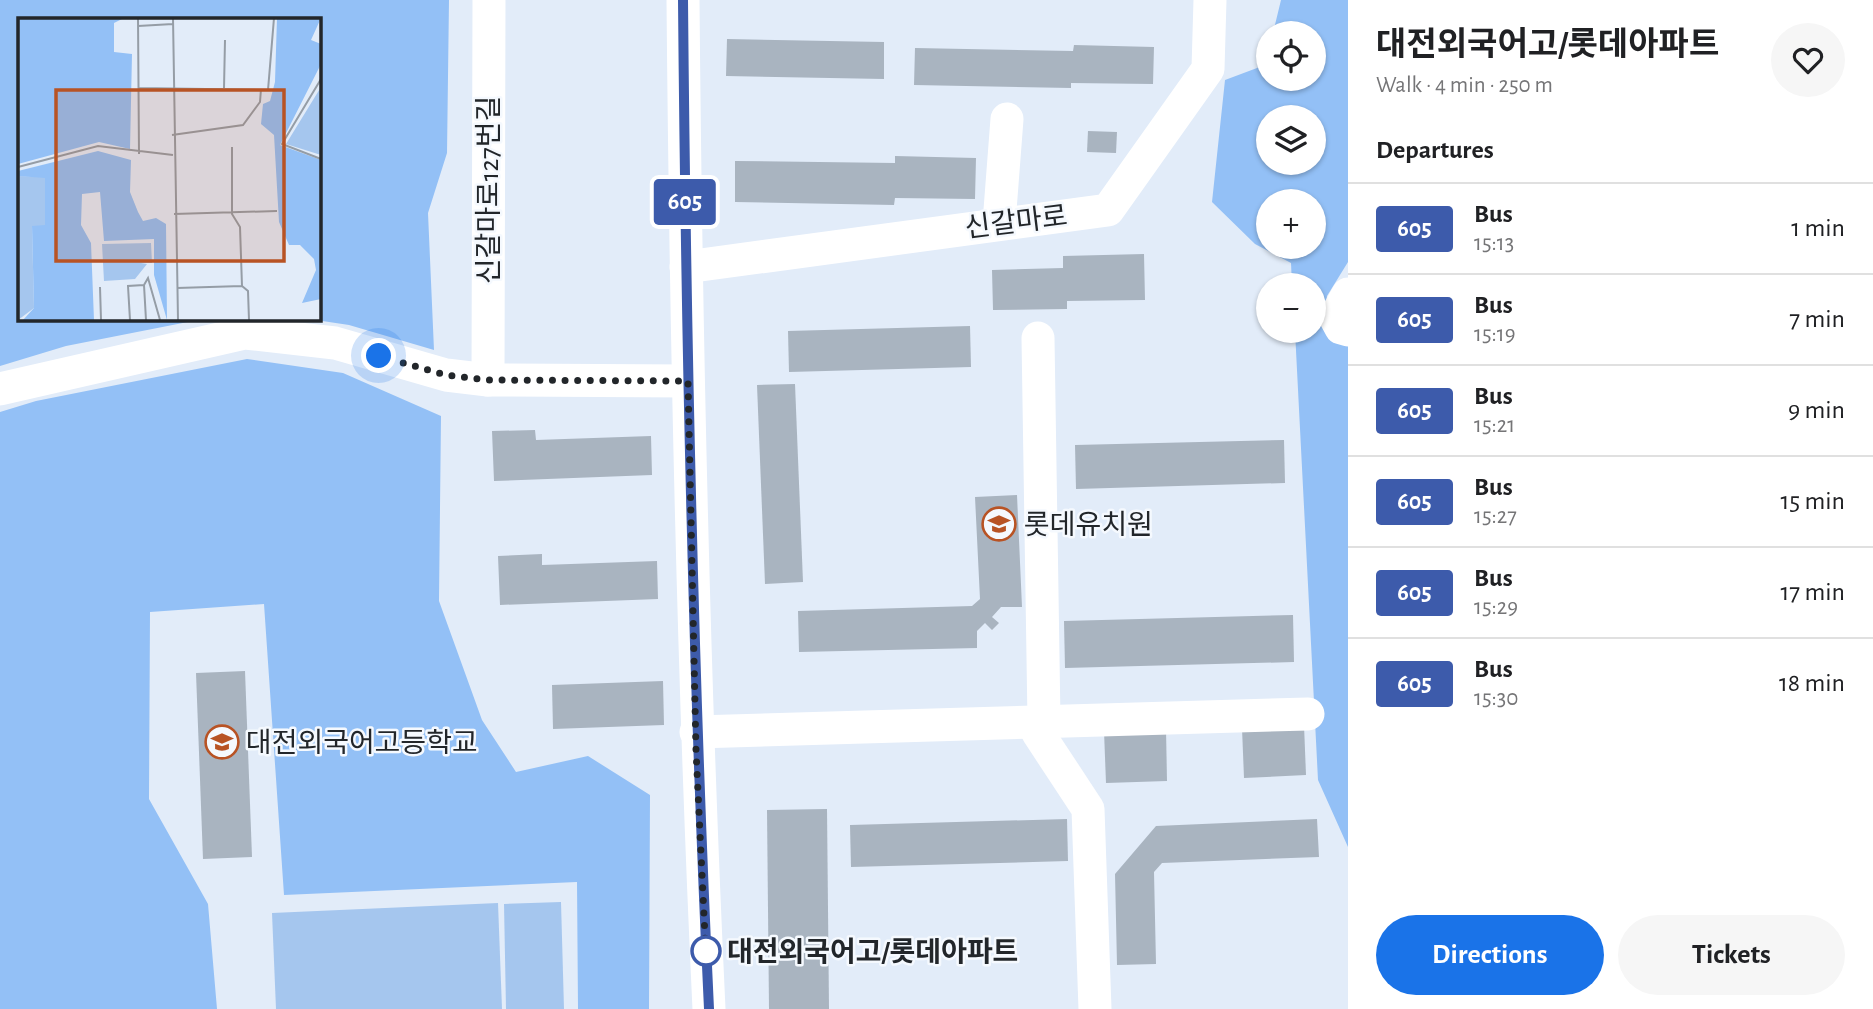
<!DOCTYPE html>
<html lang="en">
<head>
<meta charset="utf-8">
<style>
  body { margin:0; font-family:"Alegreya Sans","Noto Sans KR",sans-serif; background:#f6f6f6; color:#202124; height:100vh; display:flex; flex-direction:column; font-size:26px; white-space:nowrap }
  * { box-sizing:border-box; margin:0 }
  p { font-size:23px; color:#757577 }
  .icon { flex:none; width:38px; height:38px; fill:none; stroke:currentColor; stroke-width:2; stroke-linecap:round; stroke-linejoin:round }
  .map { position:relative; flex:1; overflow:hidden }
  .panel { display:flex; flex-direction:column; background:#fff; width:525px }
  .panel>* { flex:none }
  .badge { padding:0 14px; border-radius:5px; font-size:24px; line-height:46px }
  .fabs { position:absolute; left:1256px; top:21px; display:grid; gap:14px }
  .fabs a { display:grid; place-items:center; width:70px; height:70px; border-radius:50%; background:#fff; box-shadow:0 2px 5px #0004; font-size:35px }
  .you { position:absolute; width:35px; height:35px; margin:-18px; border:5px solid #fff; border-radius:50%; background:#1a73e8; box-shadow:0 0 0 10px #1a73e833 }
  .map>.badge { position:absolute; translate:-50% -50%; box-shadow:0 0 0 4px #fff }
  h2 { padding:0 28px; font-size:26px; line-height:63px }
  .round { display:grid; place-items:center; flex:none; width:74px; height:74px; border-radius:37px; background:#f6f6f6 }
  .overview { display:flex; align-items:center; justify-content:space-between; height:119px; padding:0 28px }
  h1 { font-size:33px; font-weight:700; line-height:52px }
  .button { display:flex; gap:14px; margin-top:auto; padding:14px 28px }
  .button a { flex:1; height:80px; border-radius:42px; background:#1a73e8; color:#fff; font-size:28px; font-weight:700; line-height:80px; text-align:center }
  .button a+a { background:#f6f6f6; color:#202124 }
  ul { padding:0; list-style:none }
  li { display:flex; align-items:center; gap:21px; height:91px; padding:0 28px; border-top:2px solid #e0e0e0 }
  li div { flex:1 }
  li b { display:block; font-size:26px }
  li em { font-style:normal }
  li .badge { min-width:77px; font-weight:700; text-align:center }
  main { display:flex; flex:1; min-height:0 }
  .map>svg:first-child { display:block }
  .green { fill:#a5c6ee }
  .forest { fill:#93c0f6; fill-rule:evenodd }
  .building { fill:#a9b4c0 }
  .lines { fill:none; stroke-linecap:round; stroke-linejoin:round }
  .minor { stroke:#fff; stroke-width:33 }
  .line-casing { stroke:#fff; stroke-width:16 }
  .line { stroke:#3d5bab; stroke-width:10 }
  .walk { stroke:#22262a; stroke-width:7; stroke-dasharray:0 12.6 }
  .stop-dot { fill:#fff; stroke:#3d5bab; stroke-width:3.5 }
  .labels { text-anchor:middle; stroke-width:5; stroke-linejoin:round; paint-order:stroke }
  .street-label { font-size:28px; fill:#22262a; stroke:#f5f9fe }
  .poi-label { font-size:28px; fill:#22262a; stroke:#f5f9fe; text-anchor:start }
  .stop-label { font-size:28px; font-weight:bold; fill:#22262a; stroke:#f5f9fe; text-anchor:start }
  .inset-road { fill:none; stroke:#959da6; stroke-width:2 }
  .view { fill:#b85324; fill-opacity:0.15; stroke:#b85324; stroke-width:3.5 }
  .inset-edge { fill:none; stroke:#22262a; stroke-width:3.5 }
</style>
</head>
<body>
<main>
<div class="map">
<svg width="1348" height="1009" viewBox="0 0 1348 1009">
  <rect width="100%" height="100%" fill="#e2ecf9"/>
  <!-- green -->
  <g class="green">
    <polygon points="561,902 564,1009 506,1009 504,904"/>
    <polygon points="498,903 502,1009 276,1009 272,913"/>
  </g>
  <!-- forest -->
  <g class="forest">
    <polygon points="0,0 449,0 447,153 428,213 434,350 349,325 309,319 318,318 318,19 19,19 19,318 203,319 66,346 0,366"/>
    <path d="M 1281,0 L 1348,0 L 1348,262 L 1327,296 L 1323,329 L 1348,339 L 1348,847 L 1318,780 L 1295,331 L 1314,331 L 1314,285 L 1292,285 L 1291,263 L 1255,244 L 1212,202 L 1225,80 L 1265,65 L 1269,50 L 1269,79 L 1314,79 L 1314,33 L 1273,33 ZM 1269,117 L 1314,117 L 1314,163 L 1269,163 ZM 1269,201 L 1314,201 L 1314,247 L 1269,247 Z"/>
    <polygon points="247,359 343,373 441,416 439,601 482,720 516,772 588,756 650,795 649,1009 578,1009 577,882 284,895 264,604 150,612 149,799 208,904 217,1009 0,1009 0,412 36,401"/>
  </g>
  <!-- building -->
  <g class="building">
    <polygon points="727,39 884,42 884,79 726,76"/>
    <polygon points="1074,45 1154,47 1153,84 1071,83 1071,88 914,85 915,48 1073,51"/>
    <polygon points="1088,131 1117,132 1116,153 1087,152"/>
    <polygon points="895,156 976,158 975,199 895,198 894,205 735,202 735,161 895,163"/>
    <polygon points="1144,254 1145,300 1067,301 1067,309 993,310 992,270 1063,268 1063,256"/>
    <polygon points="970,326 971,367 789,372 788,331"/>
    <polygon points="795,384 803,582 765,584 757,385"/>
    <polygon points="535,430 536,440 651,436 652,475 494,481 492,431"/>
    <polygon points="1284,440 1285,483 1076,489 1075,445"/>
    <polygon points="1017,495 1022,607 1001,607 992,617 999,623 992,630 985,623 977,631 977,648 799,652 798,611 972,606 980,599 975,497"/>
    <polygon points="542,554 542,565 657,561 658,599 500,605 498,556"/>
    <polygon points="1293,615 1294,662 1065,668 1064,621"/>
    <polygon points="245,671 252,857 203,859 196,673"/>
    <polygon points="663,681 664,725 553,729 552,685"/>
    <polygon points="1304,725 1306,775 1244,778 1242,728"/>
    <polygon points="1166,729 1167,781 1106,783 1104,731"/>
    <polygon points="827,809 829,1009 769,1009 767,810"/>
    <polygon points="1067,819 1068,861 851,867 850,825"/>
    <polygon points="1317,819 1319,857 1162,863 1154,872 1156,964 1117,965 1115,874 1156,826"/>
  </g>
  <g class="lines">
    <!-- minor -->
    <g class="minor">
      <path d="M 683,0 C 686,337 693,673 709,1009"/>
      <polyline points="999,223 1007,119"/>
      <polyline points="686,267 1108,210 1208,69 1210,0"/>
      <polyline points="1348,294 1335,317 1341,328 1348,330"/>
      <polyline points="1038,338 1044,721 1038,733 1088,809 1095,1009"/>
      <polyline points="488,380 489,0"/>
      <polyline points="0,389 245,333 335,343 446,375 488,380 688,381"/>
      <polyline points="696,732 1308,714"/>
    </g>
  </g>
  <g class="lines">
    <defs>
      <path id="line" d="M 683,0 C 686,337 693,673 709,1009"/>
    </defs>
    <!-- line casing -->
    <use href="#line" class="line-casing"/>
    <!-- line -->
    <use href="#line" class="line"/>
    <!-- walk -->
    <polyline class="walk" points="379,356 446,375 488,380 688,381 696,750 706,957 706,951"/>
  </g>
  <!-- icons -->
  <defs>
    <symbol id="school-ring" viewBox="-11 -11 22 22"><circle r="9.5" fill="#f5f9fe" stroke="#b85324" stroke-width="1.5"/><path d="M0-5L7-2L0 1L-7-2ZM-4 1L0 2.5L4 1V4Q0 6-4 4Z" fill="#b85324"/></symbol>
  </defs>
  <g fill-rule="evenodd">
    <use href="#school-ring" x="980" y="505" width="38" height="38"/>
    <use href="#school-ring" x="203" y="723" width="38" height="38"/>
  </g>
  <!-- markers -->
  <circle class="stop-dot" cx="706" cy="951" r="14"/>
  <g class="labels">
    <!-- street labels -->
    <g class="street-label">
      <text transform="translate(488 190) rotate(-90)" y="10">신갈마로127번길</text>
      <text transform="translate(1016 221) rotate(-7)" y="10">신갈마로</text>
    </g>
    <!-- poi labels -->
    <g class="poi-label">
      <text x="1024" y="534">롯데유치원</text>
      <text x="246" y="752">대전외국어고등학교</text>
    </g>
    <!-- stop labels -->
    <g class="stop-label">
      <text x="727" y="961">대전외국어고/롯데아파트</text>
    </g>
  </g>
  <!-- overview -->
  <g transform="translate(18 18)">
    <rect width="303" height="303" fill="#e2ecf9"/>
    <path d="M 303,69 L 303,137 L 268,126 ZM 0,158 L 27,159 L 27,208 L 14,209 L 16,290 L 0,302 ZM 133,225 L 134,245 L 123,245 L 129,246 L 117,261 L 86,263 L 84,226 Z" fill="#a5c6ee"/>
    <path d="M 0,0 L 106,0 L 96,5 L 96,34 L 114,36 L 112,131 L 81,124 L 0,146 ZM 259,0 L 303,0 L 293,22 L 303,26 L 303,46 L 262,127 L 303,142 L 303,281 L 284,285 L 298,252 L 296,241 L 282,227 L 271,227 L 261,204 L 256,117 L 243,106 L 245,86 L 252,83 L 257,64 ZM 80,133 L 113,142 L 112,174 L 120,194 L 125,203 L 138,200 L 148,206 L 149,302 L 136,257 L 136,221 L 86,223 L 82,174 L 64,176 L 63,207 L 73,225 L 76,302 L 5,302 L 16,290 L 14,208 L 27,207 L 27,160 L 0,158 L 0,153 Z" fill="#93c0f6"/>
    <path class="inset-road" d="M 120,0 L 121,136M 155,0 L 160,302M 120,8 L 155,6M 303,61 L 264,126 L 303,141M 121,70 L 250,72 L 256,0M 206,70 L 207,22M 154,117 L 225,107 L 242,84 L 243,71M 214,129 L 214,196 L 222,209 L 224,268 L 230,273 L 231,302M 0,149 L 80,128 L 155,137M 156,196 L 259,193M 82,269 L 83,302M 159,270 L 224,268M 112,302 L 110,268 L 126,267M 128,302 L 126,267 L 130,260 L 142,302"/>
    <path class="view" d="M 38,72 L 266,72 L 266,243 L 38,243 Z"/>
    <rect width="303" height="303" class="inset-edge"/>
  </g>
</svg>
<div class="fabs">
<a><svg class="icon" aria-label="locate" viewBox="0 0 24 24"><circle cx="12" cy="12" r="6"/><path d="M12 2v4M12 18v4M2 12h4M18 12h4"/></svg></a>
<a><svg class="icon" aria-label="layers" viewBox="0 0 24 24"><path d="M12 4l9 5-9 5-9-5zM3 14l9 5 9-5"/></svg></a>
<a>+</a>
<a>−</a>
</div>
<div class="you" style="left:379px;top:356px"></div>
<b class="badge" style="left:685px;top:202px;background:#3d5bab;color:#fff">605</b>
</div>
<section class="panel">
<div class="overview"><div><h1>대전외국어고/롯데아파트</h1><p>Walk · 4 min · 250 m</p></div><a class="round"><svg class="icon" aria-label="heart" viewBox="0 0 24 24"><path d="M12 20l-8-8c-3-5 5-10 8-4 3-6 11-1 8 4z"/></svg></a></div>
<h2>Departures</h2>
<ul>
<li><span class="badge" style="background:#3d5bab;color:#fff">605</span><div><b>Bus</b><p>15:13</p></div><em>1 min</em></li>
<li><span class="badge" style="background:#3d5bab;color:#fff">605</span><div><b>Bus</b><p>15:19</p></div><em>7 min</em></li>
<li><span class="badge" style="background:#3d5bab;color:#fff">605</span><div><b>Bus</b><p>15:21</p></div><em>9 min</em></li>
<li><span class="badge" style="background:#3d5bab;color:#fff">605</span><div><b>Bus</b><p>15:27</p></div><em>15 min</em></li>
<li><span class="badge" style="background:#3d5bab;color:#fff">605</span><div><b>Bus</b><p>15:29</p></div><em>17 min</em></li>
<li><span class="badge" style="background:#3d5bab;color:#fff">605</span><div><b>Bus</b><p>15:30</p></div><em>18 min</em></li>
</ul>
<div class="button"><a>Directions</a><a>Tickets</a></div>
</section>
</main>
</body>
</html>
